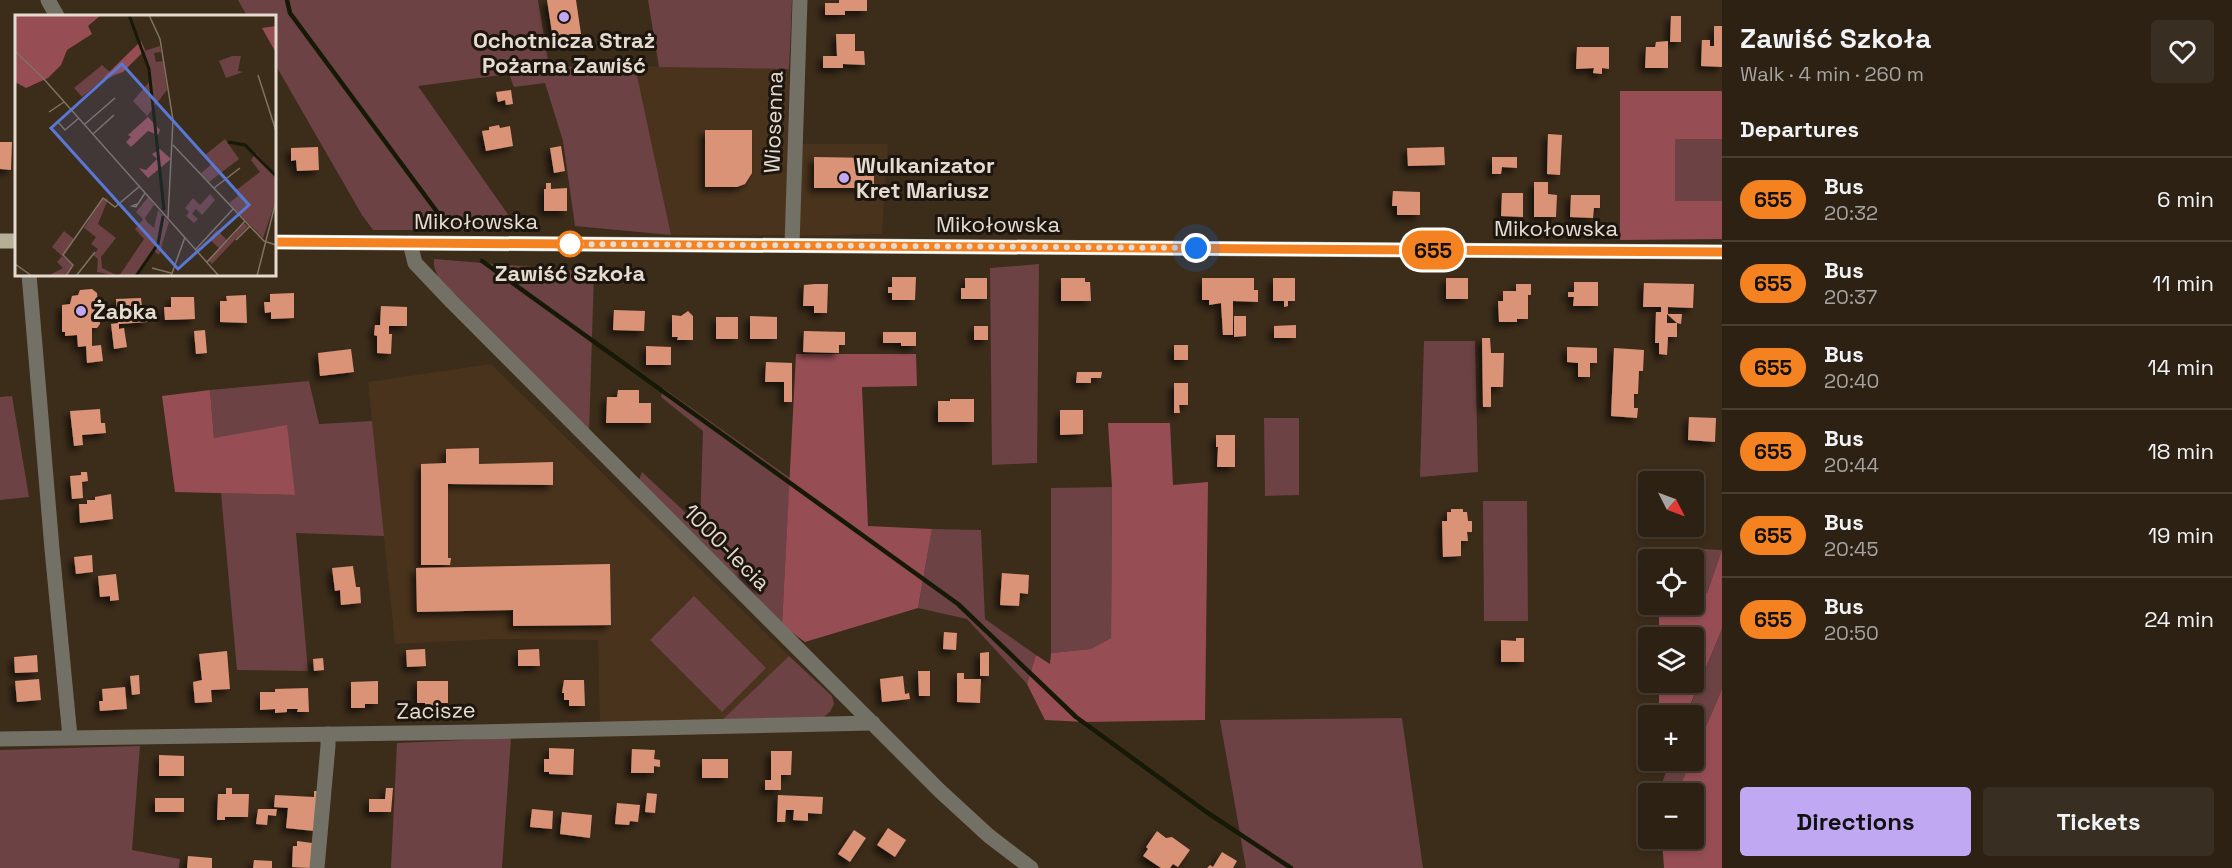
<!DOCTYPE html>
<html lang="en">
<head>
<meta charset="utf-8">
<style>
  body { margin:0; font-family:"Space Grotesk",sans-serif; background:#392e22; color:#f1f3f6; height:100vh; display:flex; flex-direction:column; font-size:22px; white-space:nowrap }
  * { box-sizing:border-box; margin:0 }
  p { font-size:20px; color:#a7a3a0 }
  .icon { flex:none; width:33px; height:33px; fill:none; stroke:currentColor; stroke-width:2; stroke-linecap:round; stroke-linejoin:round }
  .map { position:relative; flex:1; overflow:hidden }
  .side { display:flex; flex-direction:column; background:#2d2114; width:510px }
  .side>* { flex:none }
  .badge { padding:0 12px; border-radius:20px; font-size:21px; line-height:39px }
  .needle { width:39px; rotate:132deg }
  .controls { position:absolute; left:1638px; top:471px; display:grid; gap:12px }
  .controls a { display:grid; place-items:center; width:66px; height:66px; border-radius:6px; background:#2d2114; box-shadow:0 3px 9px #0003,0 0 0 2px #483e34; font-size:30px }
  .you { position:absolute; width:30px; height:30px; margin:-15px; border:4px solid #fff; border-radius:50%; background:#1a73e8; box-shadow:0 0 0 9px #1a73e833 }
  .map>.badge { position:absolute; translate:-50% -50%; box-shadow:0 0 0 3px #fff }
  h2 { padding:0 18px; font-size:22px; line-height:54px }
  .round { display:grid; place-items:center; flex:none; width:63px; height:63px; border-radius:6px; background:#392e22 }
  .overview { display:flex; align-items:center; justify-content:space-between; height:102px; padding:0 18px }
  h1 { font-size:28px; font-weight:700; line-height:45px }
  .action { display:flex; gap:12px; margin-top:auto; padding:12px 18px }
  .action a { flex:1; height:69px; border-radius:6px; background:#c1a8f3; color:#111; font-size:24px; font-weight:700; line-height:69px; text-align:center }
  .action a+a { background:#392e22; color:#f1f3f6 }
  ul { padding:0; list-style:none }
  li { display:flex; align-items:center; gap:18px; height:84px; padding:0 18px; border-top:2px solid #483e34 }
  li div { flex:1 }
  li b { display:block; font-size:22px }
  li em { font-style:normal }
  li .badge { min-width:66px; font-weight:700; text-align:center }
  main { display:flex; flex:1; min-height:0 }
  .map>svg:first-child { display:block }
  .built { fill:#49331c }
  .green { fill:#6c4244 }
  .forest { fill:#964e54 }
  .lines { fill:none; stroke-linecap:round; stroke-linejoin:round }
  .stream { stroke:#151905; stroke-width:4.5 }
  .building { fill:#db9377; filter:url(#shadow) }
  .minor { stroke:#737065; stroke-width:15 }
  .major { stroke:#b6af98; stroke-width:15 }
  .line-casing { stroke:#fff; stroke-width:14 }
  .line { stroke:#f58220; stroke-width:9 }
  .walk { stroke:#e6dbd0; stroke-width:6; stroke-dasharray:0 10.8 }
  .poi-dot { fill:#c1a8f3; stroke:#1d160e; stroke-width:2 }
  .stop-dot { fill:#fff; stroke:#f58220; stroke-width:3 }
  .labels { text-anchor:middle; stroke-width:6; stroke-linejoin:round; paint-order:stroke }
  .poi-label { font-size:22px; font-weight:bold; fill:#e6dbd0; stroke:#1d160e; text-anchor:start }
  .street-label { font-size:22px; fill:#e6dbd0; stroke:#1d160e }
  .stop-label { font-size:22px; font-weight:bold; fill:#e6dbd0; stroke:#1d160e }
  .inset-river { fill:none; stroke:#151905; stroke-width:3 }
  .inset-road { fill:none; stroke:#807263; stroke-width:1.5 }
  .view { fill:#5978d6; fill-opacity:0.15; stroke:#5978d6; stroke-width:3 }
  .inset-edge { fill:none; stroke:#e6dbd0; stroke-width:3 }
</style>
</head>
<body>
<main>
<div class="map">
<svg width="1722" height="868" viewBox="0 0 1722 868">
  <defs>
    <filter id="shadow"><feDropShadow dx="-4.5" dy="4.5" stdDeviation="3" flood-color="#0009"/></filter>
  </defs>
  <rect width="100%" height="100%" fill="#3c2c1a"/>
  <!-- built -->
  <g class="built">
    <polygon points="635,66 789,69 787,235 671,235"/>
    <polygon points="801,144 888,144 882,234 797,236"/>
    <polygon points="491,364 789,656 722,720 600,722 598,640 497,639 395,644 368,382"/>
  </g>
  <!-- green -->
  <g class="green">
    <polygon points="238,0 538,0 549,67 635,66 671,235 575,226 563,141 545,83 514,87 509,74 418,86 519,230 373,230 362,215 275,64 274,16 247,16"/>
    <polygon points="648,0 792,0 789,69 659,67"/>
    <polygon points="1675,139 1722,139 1722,201 1675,202"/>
    <polygon points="434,259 594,272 589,434 439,280 434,266"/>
    <polygon points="1039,264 1037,463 992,465 990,268"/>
    <polygon points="1424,341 1475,341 1478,472 1420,477"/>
    <polygon points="309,381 319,424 372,421 384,536 296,533 308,671 237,670 221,493 295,495 214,438 210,390"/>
    <polygon points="663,388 790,478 782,625 639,480 642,472 700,526 703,431 661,397"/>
    <polygon points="12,396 29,497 0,500 0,397"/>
    <polygon points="1264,418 1299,418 1299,495 1265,496"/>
    <polygon points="1112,487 1111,638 1092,649 1051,653 1051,488"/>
    <polygon points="1483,501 1527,501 1528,621 1484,621"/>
    <polygon points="932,529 981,530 985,619 1036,655 1027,684 967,619 918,608"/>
    <polygon points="1659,547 1722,550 1707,593 1694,595 1694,560 1659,560"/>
    <polygon points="694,596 766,668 722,712 650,640"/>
    <polygon points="1722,629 1722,689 1694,755 1694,716 1686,716"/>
    <polygon points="789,656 832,696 834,704 830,712 821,719 722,720"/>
    <polygon points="1402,718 1423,868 1246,868 1220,720"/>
    <polygon points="511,738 502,868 391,868 397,743"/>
    <polygon points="140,746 132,850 180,859 179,868 0,868 0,750"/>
    <polygon points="1670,761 1691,761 1677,793 1658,794"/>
  </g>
  <!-- forest -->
  <g class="forest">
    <polygon points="1620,91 1722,91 1722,139 1675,139 1675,201 1722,201 1722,239 1620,240"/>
    <polygon points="796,354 916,354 917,386 862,387 868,526 932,529 918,608 805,642 782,625"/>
    <polygon points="210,390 214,438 287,425 295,495 175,492 162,396"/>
    <polygon points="1108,423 1170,423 1173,485 1208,482 1205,720 1085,722 1045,720 1027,684 1036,655 1050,664 1051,653 1091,649 1111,638 1112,487"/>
    <polygon points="1722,550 1722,629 1686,715 1659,715 1659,683 1694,682 1694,638 1659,637 1659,605 1694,604 1694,595 1707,593"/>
    <polygon points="1722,689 1722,868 1664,868 1662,839 1694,838 1694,794 1677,793 1691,761 1694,760 1694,755"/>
  </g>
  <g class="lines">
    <!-- stream -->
    <g class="stream">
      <polyline points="287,0 290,13 449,228"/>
      <polyline points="482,261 958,604 1076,717 1205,811 1291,868"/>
    </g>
  </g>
  <!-- building -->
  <g class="building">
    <polygon points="547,0 576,0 581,34 553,39"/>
    <polygon points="839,0 867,0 867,11 845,11 845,15 825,15 825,3 839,3"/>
    <polygon points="1671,16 1681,16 1681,42 1670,42"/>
    <polygon points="1714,26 1722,26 1722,67 1701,66 1702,40 1710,40 1710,46 1714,46"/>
    <polygon points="836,34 855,34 855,51 864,51 865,65 843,64 843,68 823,68 823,56 837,56"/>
    <polygon points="1668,41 1668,68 1645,68 1646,47 1655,47 1656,42"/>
    <polygon points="1577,47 1609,47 1609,69 1602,68 1602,74 1593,73 1594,68 1576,69"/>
    <polygon points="511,90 513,104 506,105 505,100 498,102 496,92"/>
    <polygon points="499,125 500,128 510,126 513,146 486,151 482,131 489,130 489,127"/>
    <polygon points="705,130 752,130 752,173 745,184 737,187 705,187"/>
    <polygon points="1548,134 1562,135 1560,175 1547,174"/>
    <polygon points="0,142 12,142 11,170 0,169"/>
    <polygon points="561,146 565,171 554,173 550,148"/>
    <polygon points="318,147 319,170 297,171 296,160 291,161 291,148"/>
    <polygon points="1444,147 1445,165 1408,166 1407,148"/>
    <polygon points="814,157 874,158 874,188 814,188"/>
    <polygon points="1492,157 1517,157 1517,168 1502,167 1501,174 1492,174"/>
    <polygon points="1534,182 1548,182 1548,194 1557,195 1556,217 1534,217"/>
    <polygon points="546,183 551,183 551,189 567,188 567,211 544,211 544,189 546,189"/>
    <polygon points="1393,191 1420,192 1420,215 1397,215 1397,206 1392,206"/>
    <polygon points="1502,193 1523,193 1523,217 1501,216"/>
    <polygon points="1571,195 1600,195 1600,208 1594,208 1593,218 1570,217"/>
    <polygon points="892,277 916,277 915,300 892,300 892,293 888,293 888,287 892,287"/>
    <polygon points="965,278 987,278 987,299 961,299 961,288 965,288"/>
    <polygon points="1061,278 1085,278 1085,282 1090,282 1091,301 1061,301"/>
    <polygon points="1202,278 1254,278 1254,290 1258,290 1258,302 1233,301 1233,335 1223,335 1221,303 1209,305 1209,300 1202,300"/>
    <polygon points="1273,278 1295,278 1295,301 1288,301 1288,306 1284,307 1284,301 1273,301"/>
    <rect x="1446" y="278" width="22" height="21"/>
    <polygon points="1574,282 1598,282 1598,306 1573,306 1574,297 1568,297 1568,292 1574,292"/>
    <polygon points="1644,283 1694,284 1693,308 1668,307 1668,314 1682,314 1681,324 1677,323 1667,314 1667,323 1677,323 1677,337 1668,337 1667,355 1659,354 1659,343 1655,343 1656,312 1661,312 1661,307 1643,307"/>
    <polygon points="815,284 828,284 827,313 814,313 814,306 803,306 804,285"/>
    <polygon points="1516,284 1531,284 1531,295 1528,295 1528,319 1517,319 1517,322 1499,322 1498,301 1503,301 1503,291 1516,291"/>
    <polygon points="92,289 97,293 100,324 97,328 92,328 92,346 101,345 103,361 87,363 86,346 78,347 77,335 65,336 65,332 62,332 62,305 70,304 72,296 78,295 80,290"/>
    <polygon points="294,293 294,318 271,319 271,312 265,313 264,302 270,302 270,294"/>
    <polygon points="246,295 247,323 220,322 220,301 227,301 226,296"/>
    <polygon points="171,297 194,297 195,319 165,320 164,307 171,307"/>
    <polygon points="141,298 142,308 147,308 147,322 119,324 119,329 124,328 127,347 114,349 111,324 118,323 116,299"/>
    <polygon points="381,306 407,307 407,326 389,326 389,334 392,334 391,354 377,353 377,336 374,335 375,325 380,325"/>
    <polygon points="614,310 645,311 644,331 613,330"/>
    <polygon points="688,311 693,316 693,340 677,340 678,337 672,337 672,315 681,316"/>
    <polygon points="750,316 777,317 777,339 750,339"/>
    <polygon points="1234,316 1246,316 1246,336 1234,337"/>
    <rect x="716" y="317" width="22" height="22"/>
    <polygon points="1296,325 1296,338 1274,338 1274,326"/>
    <rect x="974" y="326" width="14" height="14"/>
    <polygon points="205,330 207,353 196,354 194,331"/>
    <polygon points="804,331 845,332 845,345 839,345 839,353 803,352"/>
    <polygon points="883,332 916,332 916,346 901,346 901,343 883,343"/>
    <polygon points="1482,338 1490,338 1491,353 1504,353 1503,387 1491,387 1491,407 1483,407"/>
    <rect x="1174" y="345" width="14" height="15"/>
    <polygon points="646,346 671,347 671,365 646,365"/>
    <polygon points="1567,347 1597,348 1597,363 1590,363 1590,377 1578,377 1578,363 1567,362"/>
    <polygon points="1614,348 1644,350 1643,371 1639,371 1638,394 1634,394 1634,408 1638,408 1637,418 1611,416"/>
    <polygon points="351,349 354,372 320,376 318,353"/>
    <polygon points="766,362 792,363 792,402 784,402 784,382 765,382"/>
    <polygon points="1077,372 1102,372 1101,378 1091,378 1091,383 1076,383"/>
    <polygon points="1174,383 1188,383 1188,405 1179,405 1180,413 1174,413"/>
    <polygon points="618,390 639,390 639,403 651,403 651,423 606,423 607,397 617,397"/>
    <polygon points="950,399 974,399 974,422 938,422 938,401 950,401"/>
    <polygon points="100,409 101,423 105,423 106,433 82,435 83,445 74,446 70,411"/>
    <polygon points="1060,410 1083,410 1083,434 1060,435"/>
    <polygon points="1689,417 1716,418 1715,442 1688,440"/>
    <polygon points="1216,435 1235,435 1235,467 1217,467 1218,447 1216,447"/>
    <polygon points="479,448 479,464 553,462 553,485 448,484 448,558 451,558 450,565 421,565 421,464 446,463 446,449"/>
    <polygon points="81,472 87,472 88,481 82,482 83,498 72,499 70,476 81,475"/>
    <polygon points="111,494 113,519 80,523 79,504 87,504 87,500 95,500 95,497"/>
    <polygon points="1451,509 1463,509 1463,512 1467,512 1468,521 1472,521 1472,532 1467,532 1468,541 1461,541 1461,556 1443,557 1442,521 1447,521 1447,512 1451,512"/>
    <polygon points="92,555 93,572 76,574 74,557"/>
    <polygon points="750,563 768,581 759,590 741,572"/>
    <polygon points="610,564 611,625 513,626 513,610 417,612 416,568"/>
    <polygon points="353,566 356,587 360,587 361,603 341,605 340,590 335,591 332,568"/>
    <polygon points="1002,573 1029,575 1028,594 1020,593 1019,606 1000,605"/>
    <polygon points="116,574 119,600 110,601 110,596 100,597 98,576"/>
    <polygon points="944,632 957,633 956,650 943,649"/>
    <polygon points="1516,638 1524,638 1524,662 1501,662 1501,640 1516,641"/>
    <polygon points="425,649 426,666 407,667 406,650"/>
    <polygon points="539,649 540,666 518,666 518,650"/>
    <polygon points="227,651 230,689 211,690 212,702 195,703 193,682 202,680 199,654"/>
    <polygon points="989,652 989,676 980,676 980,653"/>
    <polygon points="37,655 38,672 15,673 14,657"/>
    <polygon points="323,658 324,670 314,671 313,659"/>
    <polygon points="918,671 930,671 930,696 919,696"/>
    <polygon points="957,673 964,673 964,679 981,679 980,703 957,702"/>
    <polygon points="139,675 140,694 132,695 130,676"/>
    <polygon points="903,676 905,694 909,693 910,699 882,702 880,679"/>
    <polygon points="39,679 41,700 17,702 15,681"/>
    <polygon points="564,680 584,680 585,706 569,706 569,700 564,700 564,693 562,693"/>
    <polygon points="378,681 378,704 365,704 365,708 351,708 351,682"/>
    <polygon points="417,681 448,681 448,703 436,703 437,710 426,710 425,703 417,703"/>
    <polygon points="125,687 127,709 100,711 99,701 103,701 102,689"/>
    <polygon points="308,688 309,712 297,712 298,709 287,709 287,712 275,713 275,709 260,710 260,692 275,692 275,689"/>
    <polygon points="549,748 574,749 573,775 549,774 549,772 544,772 544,759 549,759"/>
    <polygon points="632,749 655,750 654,759 660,760 660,767 654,766 654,773 631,773"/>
    <polygon points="771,751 792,751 791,775 781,775 781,790 765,790 765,780 771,780"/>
    <polygon points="159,755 184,756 184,776 159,776"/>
    <rect x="702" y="759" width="26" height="19"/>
    <polygon points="226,788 232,788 232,794 249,794 248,817 225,817 225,820 217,820 218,794 226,794"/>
    <polygon points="386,788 393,788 391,812 369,812 369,799 385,799"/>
    <polygon points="314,791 320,791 314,831 286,828 288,808 274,807 275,795 314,797"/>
    <polygon points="647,793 657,794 655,813 645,812"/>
    <polygon points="778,795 823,797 822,814 808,813 808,821 793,820 794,810 786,810 785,822 777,822"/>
    <rect x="155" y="798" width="29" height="14"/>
    <polygon points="617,803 640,805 638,822 630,821 629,825 615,824"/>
    <polygon points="258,809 277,809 276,816 268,815 267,825 256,824"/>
    <polygon points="532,809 553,811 552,829 530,827"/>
    <polygon points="562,812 592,815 590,838 560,834"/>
    <polygon points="888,828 906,840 895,857 877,845"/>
    <polygon points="854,830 866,838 850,862 838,854"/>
    <polygon points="1157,831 1166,838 1172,837 1190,850 1178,867 1173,864 1170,868 1161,868 1143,856 1148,849 1146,847"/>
    <polygon points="297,841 312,843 311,868 292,867 293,846 297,846"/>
    <polygon points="1222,852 1237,861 1233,868 1207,868 1210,865 1213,867"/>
    <polygon points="188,856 212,858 212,868 187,868"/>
    <polygon points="254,860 272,861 272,868 253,868"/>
  </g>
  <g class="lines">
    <!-- minor -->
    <g class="minor">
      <polyline points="48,0 57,16"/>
      <polyline points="410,243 415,263 452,302 940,791 989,836 1031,868"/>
      <polyline points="792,245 800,0"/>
      <polyline points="29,274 52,549 70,737"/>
      <polyline points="0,739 477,732 873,723"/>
      <polyline points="317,868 328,746 328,734"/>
    </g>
    <!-- major -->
    <g class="major">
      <polyline points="0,241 16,241"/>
      <polyline points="274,242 1722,252"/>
    </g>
  </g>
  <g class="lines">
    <defs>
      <polyline id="line" points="274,242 1722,252"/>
    </defs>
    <!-- line casing -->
    <use href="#line" class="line-casing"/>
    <!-- line -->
    <use href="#line" class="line"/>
    <!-- walk -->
    <polyline class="walk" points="570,244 1196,248"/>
  </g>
  <!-- markers -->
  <g class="poi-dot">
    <circle cx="564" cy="17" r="6"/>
    <circle cx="844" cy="178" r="6"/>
    <circle cx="81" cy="311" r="6"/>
  </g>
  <circle class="stop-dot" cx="570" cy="244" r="12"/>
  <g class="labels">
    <!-- poi labels -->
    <g class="poi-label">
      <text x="564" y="48" text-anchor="middle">Ochotnicza Straż<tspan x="564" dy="25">Pożarna Zawiść</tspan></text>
      <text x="856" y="173">Wulkanizator<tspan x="856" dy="25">Kret Mariusz</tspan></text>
      <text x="93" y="319">Żabka</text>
    </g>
    <!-- street labels -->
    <g class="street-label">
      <text transform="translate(773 122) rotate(-88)" y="8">Wiosenna</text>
      <text x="476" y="229">Mikołowska</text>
      <text x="998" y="232">Mikołowska</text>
      <text x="1556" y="236">Mikołowska</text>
      <text transform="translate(727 547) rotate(45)" y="8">1000-lecia</text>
      <text transform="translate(436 710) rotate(-1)" y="8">Zacisze</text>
    </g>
    <!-- stop labels -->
    <g class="stop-label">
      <text x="570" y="281">Zawiść Szkoła</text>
    </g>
  </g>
  <!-- overview -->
  <g transform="translate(15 15)">
    <rect width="261" height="261" fill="#3c2c1a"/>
    <path d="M 145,31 L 146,37 L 139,38 L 141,47 L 148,46 L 152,75 L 132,101 L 118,86 L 135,66 L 129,36 ZM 217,41 L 226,41 L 223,56 L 228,57 L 211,63 L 204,46 ZM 87,50 L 95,57 L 90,63 L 108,57 L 85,67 L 67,82 L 59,73 ZM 210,124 L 224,144 L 194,167 L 186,158 L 197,149 L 190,140 ZM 241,138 L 261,160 L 261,185 L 248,223 L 214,188 L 223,181 L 220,176 L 245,157 L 236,145 ZM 195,179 L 200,185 L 187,200 L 181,194 L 177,199 L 183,204 L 179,208 L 171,201 L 174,197 L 170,193 L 178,183 L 185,190 ZM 133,182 L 139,190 L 130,203 L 132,207 L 139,213 L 143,195 L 154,207 L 144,240 L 139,236 L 122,261 L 104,261 L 129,224 L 120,214 L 128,204 L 121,197 ZM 88,183 L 93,184 L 83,209 L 101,223 L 86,242 L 87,253 L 103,261 L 82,257 L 83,244 L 78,240 L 83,234 L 76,229 L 81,222 L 69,213 ZM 229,208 L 233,211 L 197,249 L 193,245 L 204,233 L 194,224 L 202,215 L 213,226 ZM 49,216 L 59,224 L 47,241 L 58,250 L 50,261 L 33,261 L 48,253 L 42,247 L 47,241 L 37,232 Z" fill="#6c4244"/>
    <path d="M 0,0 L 86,0 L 73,11 L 77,19 L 52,35 L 46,50 L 33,63 L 11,73 L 0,67 ZM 261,11 L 261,38 L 247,13 ZM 126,26 L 130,35 L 108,57 L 88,63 ZM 133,102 L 145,115 L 143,120 L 133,116 L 116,132 L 111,127 L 116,122 L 113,120 ZM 145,134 L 156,144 L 133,163 L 124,153 L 131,155 L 142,144 L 137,139 Z" fill="#964e54"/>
    <path class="inset-river" d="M 114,0 L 134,54 L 149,195M 213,127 L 230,130 L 261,161M 121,261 L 143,229 L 148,201"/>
    <path class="inset-road" d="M 134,0 L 145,24 L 158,105 L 153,203M 0,36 L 28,63 L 204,261M 243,60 L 261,116M 34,97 L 49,87M 43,107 L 50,115 L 64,103M 70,109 L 100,83M 78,119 L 99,100M 158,130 L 249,226 L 261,230M 199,173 L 225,153M 122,189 L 117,191 L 121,192 L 130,178M 221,225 L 235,211M 181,234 L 218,194M 192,247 L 230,206M 0,249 L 17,261M 137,253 L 156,258M 51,261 L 58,250 L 48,240 L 88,183 L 100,192 L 125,171M 61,261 L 80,237M 156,261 L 170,222M 242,261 L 261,186"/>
    <path class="view" d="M 107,49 L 234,190 L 163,254 L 36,113 Z"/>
    <rect width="261" height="261" class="inset-edge"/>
  </g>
</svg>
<div class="controls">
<a><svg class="needle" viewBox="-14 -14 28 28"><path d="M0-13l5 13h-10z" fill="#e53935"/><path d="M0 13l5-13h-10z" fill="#a7a3a0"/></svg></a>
<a><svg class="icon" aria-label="locate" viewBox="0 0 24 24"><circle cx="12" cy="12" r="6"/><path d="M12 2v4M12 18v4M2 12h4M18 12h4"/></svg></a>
<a><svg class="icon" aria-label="layers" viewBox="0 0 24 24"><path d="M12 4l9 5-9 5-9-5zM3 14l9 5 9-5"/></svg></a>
<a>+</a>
<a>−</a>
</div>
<div class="you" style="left:1196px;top:248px"></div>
<b class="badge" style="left:1433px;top:250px;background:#f58220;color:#111">655</b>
</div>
<section class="side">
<div class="overview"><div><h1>Zawiść Szkoła</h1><p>Walk · 4 min · 260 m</p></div><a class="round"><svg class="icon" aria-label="heart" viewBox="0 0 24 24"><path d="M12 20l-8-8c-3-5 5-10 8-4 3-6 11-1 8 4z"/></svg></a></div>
<h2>Departures</h2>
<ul>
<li><span class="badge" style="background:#f58220;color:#111">655</span><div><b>Bus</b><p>20:32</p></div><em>6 min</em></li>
<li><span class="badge" style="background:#f58220;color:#111">655</span><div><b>Bus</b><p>20:37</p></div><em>11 min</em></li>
<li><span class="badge" style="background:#f58220;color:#111">655</span><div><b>Bus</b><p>20:40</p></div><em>14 min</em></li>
<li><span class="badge" style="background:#f58220;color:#111">655</span><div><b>Bus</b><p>20:44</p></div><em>18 min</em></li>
<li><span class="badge" style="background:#f58220;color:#111">655</span><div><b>Bus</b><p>20:45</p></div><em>19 min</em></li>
<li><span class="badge" style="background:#f58220;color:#111">655</span><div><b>Bus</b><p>20:50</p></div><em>24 min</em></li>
</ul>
<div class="action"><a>Directions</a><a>Tickets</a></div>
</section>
</main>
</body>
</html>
